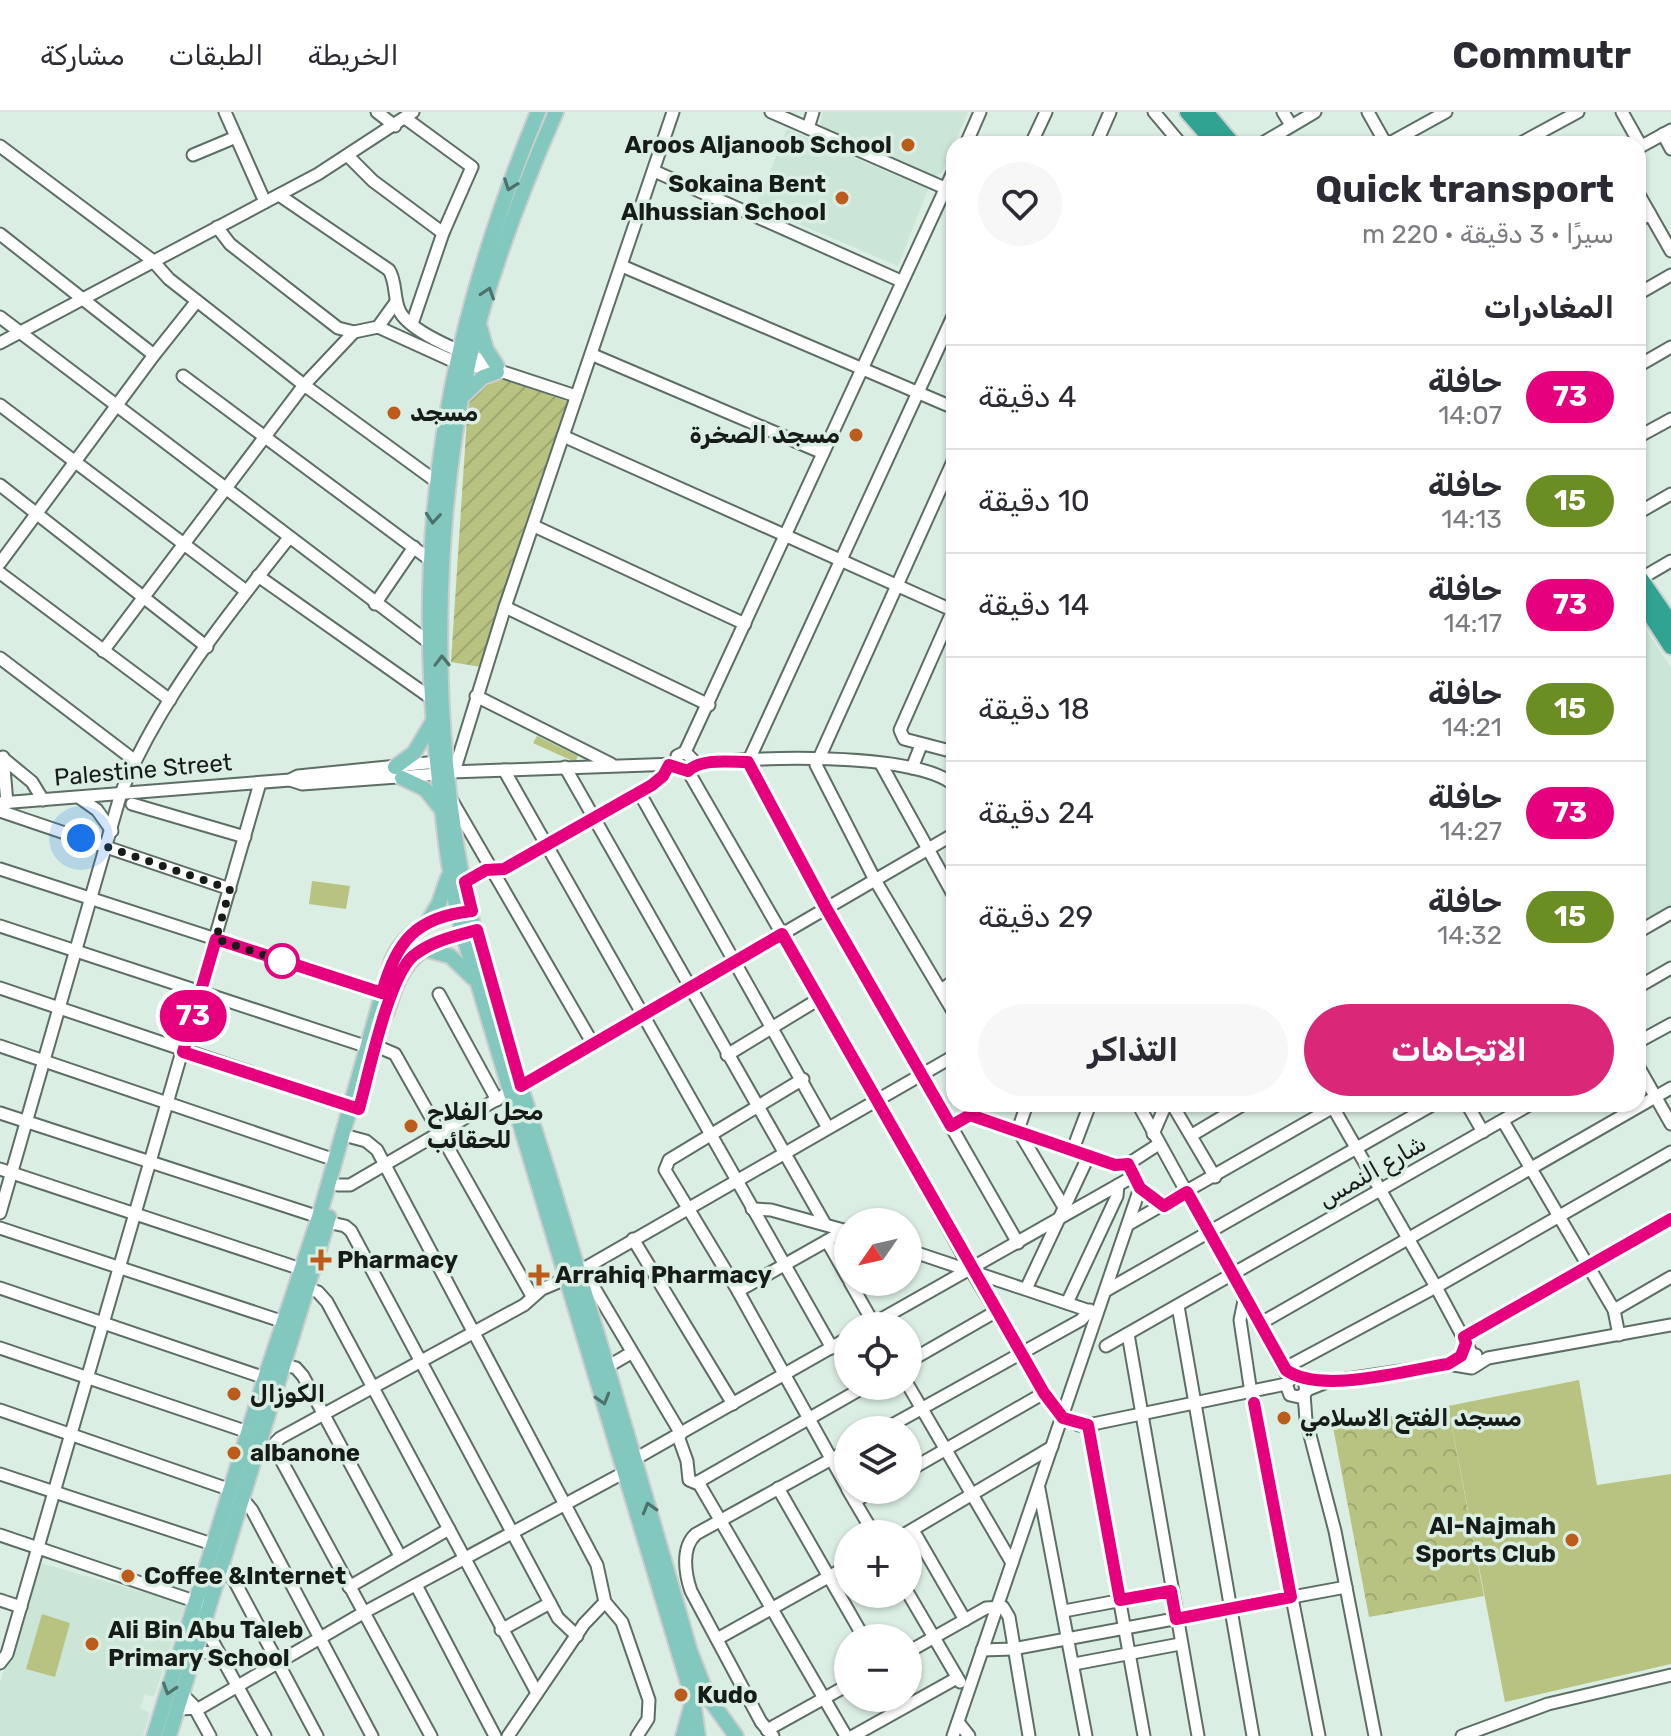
<!DOCTYPE html>
<html lang="ar">
<head>
<meta charset="utf-8">
<style>
  body { margin:0; font-family:Rubik,Cairo,sans-serif; background:#f7f7f7; color:#2b2b33; direction:rtl; height:100vh; display:flex; flex-direction:column; font-size:30px; white-space:nowrap }
  * { box-sizing:border-box; margin:0 }
  p { font-size:26px; color:#7c7c81 }
  .icon { flex:none; width:44px; height:44px; fill:none; stroke:currentColor; stroke-width:2; stroke-linecap:round; stroke-linejoin:round }
  .map { position:relative; flex:1; overflow:hidden; direction:ltr }
  .drawer { position:absolute; left:946px; top:24px; width:700px; height:976px; display:flex; flex-direction:column; background:#fff; border-radius:24px; box-shadow:0 2px 6px #0004; direction:rtl }
  .drawer>* { flex:none }
  .badge { padding:0 16px; border-radius:26px; font-size:28px; line-height:52px }
  .needle { width:52px; rotate:236deg }
  .buttons { position:absolute; left:834px; top:1096px; display:grid; gap:16px }
  .buttons a { display:grid; place-items:center; width:88px; height:88px; border-radius:50%; background:#fff; box-shadow:0 2px 6px #0004; font-size:40px }
  .you { position:absolute; width:40px; height:40px; margin:-20px; border:6px solid #fff; border-radius:50%; background:#1a73e8; box-shadow:0 0 0 12px #1a73e833 }
  .map>.badge { position:absolute; translate:-50% -50%; box-shadow:0 0 0 4px #fff }
  h2 { padding:0 32px; font-size:30px; line-height:72px }
  .round { display:grid; place-items:center; flex:none; width:84px; height:84px; border-radius:42px; background:#f7f7f7 }
  .head { display:flex; align-items:center; justify-content:space-between; height:136px; padding:0 32px }
  h1 { font-size:38px; font-weight:700; line-height:60px }
  .cta { display:flex; gap:16px; margin-top:auto; padding:16px 32px }
  .cta a { flex:1; height:92px; border-radius:48px; background:#db2777; color:#fff; font-size:32px; font-weight:700; line-height:92px; text-align:center }
  .cta a+a { background:#f7f7f7; color:#2b2b33 }
  ul { padding:0; list-style:none }
  li { display:flex; align-items:center; gap:24px; height:104px; padding:0 32px; border-top:2px solid #e1e1e2 }
  li div { flex:1 }
  li b { display:block; font-size:30px }
  li em { font-style:normal }
  li .badge { min-width:88px; font-weight:700; text-align:center }
  header { display:flex; align-items:center; gap:48px; box-sizing:border-box; height:112px; padding:0 40px; background:#fff; border-bottom:2px solid #e1e1e2 }
  header strong { font-size:38px }
  nav { display:flex; gap:44px; margin-inline-start:auto; font-size:28px }
  .map>svg:first-child { display:block }
  .built { fill:#cbe6d6 }
  .grass { fill:#b9c381 }
  .park { fill:url(#park-crowns) }
  .garden { fill:url(#garden-furrows) }
  .lines { fill:none; stroke-linecap:round; stroke-linejoin:round }
  .minor-casing { stroke:#5d6e64; stroke-width:15 }
  .major-casing { stroke:#cccdcc; stroke-width:18 }
  .highway-casing { stroke:#cccdcc; stroke-width:20 }
  .minor { stroke:#fff; stroke-width:11 }
  .major { stroke:#83c8be; stroke-width:14 }
  .highway { stroke:#30a393; stroke-width:16 }
  .oneway { stroke:#4c726c }
  .line-casing { stroke:#fff; stroke-width:18 }
  .line { stroke:#e6007e; stroke-width:12 }
  .walk { stroke:#161d19; stroke-width:8; stroke-dasharray:0 14.4 }
  .poi-dot { fill:#bc5b1a; stroke:#dbeee3; stroke-width:3 }
  .stop-dot { fill:#fff; stroke:#e6007e; stroke-width:4 }
  .labels { text-anchor:middle; stroke-width:7; stroke-linejoin:round; paint-order:stroke }
  .poi-label { font-size:24px; font-weight:bold; fill:#161d19; stroke:#dbeee3; text-anchor:start }
  .street-label { font-size:24px; fill:#161d19; stroke:#dbeee3 }
</style>
</head>
<body>
<header>
<strong>Commutr</strong>
<nav><a>الخريطة</a><a>الطبقات</a><a>مشاركة</a></nav>
</header>
<div class="map">
<svg width="1671" height="1624" viewBox="0 0 1671 1624">
  <defs>
    <pattern id="park-crowns" width="20" height="18" patternUnits="userSpaceOnUse" patternTransform="scale(2)"><rect width="20" height="18" fill="#b9c381"/><path d="M2 6a3 3 0 1 1 6 0M12 15a3 3 0 1 1 6 0" fill="none" stroke="#9ea76f"/></pattern>
    <pattern id="garden-furrows" width="10" height="10" patternUnits="userSpaceOnUse" patternTransform="scale(2)"><rect width="10" height="10" fill="#b9c381"/><path d="M-1 1l2-2M0 10L10 0M9 11l2-2" fill="none" stroke="#9ea76f"/></pattern>
  </defs>
  <rect width="100%" height="100%" fill="#dbeee3"/>
  <!-- built -->
  <g class="built">
    <polygon points="823,0 968,0 942,60 935,65 820,13"/>
    <polygon points="787,17 928,77 898,154 756,94"/>
    <polygon points="1638,505 1671,556 1671,796 1638,815"/>
    <polygon points="37,1450 185,1492 154,1585 145,1582 140,1596 150,1601 143,1624 0,1624 0,1571"/>
  </g>
  <!-- grass -->
  <g class="grass">
    <polygon points="537,624 578,644 575,650 533,631"/>
    <polygon points="312,769 350,774 346,797 309,792"/>
    <polygon points="1579,1268 1597,1373 1671,1362 1671,1552 1505,1590 1448,1294"/>
    <polygon points="42,1502 70,1511 55,1565 26,1557"/>
  </g>
  <!-- park -->
  <polygon class="park" points="1448,1294 1484,1484 1369,1505 1333,1315"/>
  <!-- garden -->
  <polygon class="garden" points="502,266 569,290 481,555 451,550 468,290 484,270"/>
  <g class="lines">
    <defs>
      <g id="minor">
        <polyline points="225,0 265,90"/>
        <polyline points="377,0 395,14"/>
        <polyline points="771,0 954,80"/>
        <polyline points="1154,0 1181,32"/>
        <polyline points="1283,0 1291,13"/>
        <polyline points="1368,0 1386,32"/>
        <polyline points="1622,0 1641,34"/>
        <polyline points="405,6 472,55 443,121 412,212"/>
        <polyline points="808,16 813,0"/>
        <polyline points="1663,22 1671,37"/>
        <polyline points="966,32 980,0"/>
        <polyline points="1031,32 1046,0"/>
        <polyline points="1096,32 1110,0"/>
        <polyline points="1261,32 1315,0"/>
        <polyline points="1388,32 1446,0"/>
        <polyline points="1519,32 1578,0"/>
        <polyline points="0,34 152,148 169,167 304,273 103,539"/>
        <polyline points="1638,36 1671,18"/>
        <polyline points="193,43 236,25"/>
        <polyline points="349,45 373,69 443,121"/>
        <polyline points="654,59 901,169"/>
        <polyline points="1638,81 1671,139"/>
        <path d="M 279,83 L 389,158 C 397,171 393,186 400,200 C 413,223 473,245 497,254"/>
        <polyline points="1638,109 1650,102"/>
        <polyline points="217,115 230,132 338,216 354,220 378,215 455,250 503,260 576,284"/>
        <polyline points="0,122 154,243 0,451"/>
        <polyline points="622,154 954,296"/>
        <polyline points="1638,182 1671,163"/>
        <polyline points="954,202 748,650 826,796 1018,1131"/>
        <polyline points="0,205 427,529"/>
        <polyline points="378,215 396,190"/>
        <polyline points="354,220 304,273 437,370"/>
        <polyline points="0,231 318,62 413,0"/>
        <polyline points="154,243 197,189"/>
        <polyline points="593,243 823,341"/>
        <polyline points="1638,254 1671,235"/>
        <polyline points="183,264 429,447"/>
        <polyline points="0,293 246,479"/>
        <polyline points="563,324 954,499"/>
        <polyline points="1638,325 1671,307"/>
        <polyline points="954,347 816,653 875,768 954,901"/>
        <polyline points="0,373 207,535"/>
        <polyline points="1638,401 1671,382"/>
        <polyline points="534,414 745,512"/>
        <polyline points="0,461 170,588"/>
        <polyline points="258,464 431,586"/>
        <polyline points="1640,467 1671,449"/>
        <polyline points="375,492 414,435"/>
        <polyline points="505,495 709,593"/>
        <polyline points="954,496 900,618 904,627 954,640"/>
        <polyline points="0,546 134,648"/>
        <polyline points="476,584 611,652"/>
        <polyline points="685,640 954,58"/>
        <polyline points="3,645 7,691"/>
        <polyline points="4,647 32,670 43,688"/>
        <polyline points="881,652 954,784"/>
        <path d="M 693,653 C 745,644 916,639 954,673"/>
        <polyline points="565,655 825,1112"/>
        <polyline points="912,656 921,633"/>
        <polyline points="504,658 832,1236"/>
        <polyline points="688,659 878,988 971,1158 1056,1299 1079,1313 1088,1313 1286,1272"/>
        <polyline points="450,660 676,652 688,659 694,649 685,640 677,644 676,652"/>
        <polyline points="454,660 505,495 673,0"/>
        <polyline points="290,668 302,672 438,662"/>
        <polyline points="639,680 828,1016"/>
        <polyline points="80,686 97,698 112,719"/>
        <polyline points="451,687 593,932"/>
        <polyline points="0,691 290,668 298,664 437,650"/>
        <polyline points="132,692 245,725"/>
        <polyline points="0,699 230,777"/>
        <polyline points="0,757 382,881"/>
        <polyline points="465,770 486,758 504,757 652,673 663,664 669,653"/>
        <polyline points="0,814 368,935"/>
        <polyline points="1638,820 1671,801"/>
        <polyline points="1638,875 1671,856"/>
        <polyline points="0,876 359,997"/>
        <polyline points="941,878 954,869"/>
        <polyline points="439,882 497,988"/>
        <polyline points="1638,930 1671,912"/>
        <polyline points="0,934 335,1048"/>
        <polyline points="376,934 395,942 532,1184"/>
        <polyline points="727,943 819,887"/>
        <polyline points="1638,954 1671,1012"/>
        <polyline points="803,967 669,1048 665,1058 738,1179 848,1377"/>
        <polyline points="521,974 954,722"/>
        <polyline points="1027,992 1018,1018 1065,1097"/>
        <polyline points="1138,992 1286,1261"/>
        <polyline points="1172,992 1215,1065"/>
        <polyline points="1331,992 1436,1175 1472,1242 1475,1254"/>
        <polyline points="1467,992 1483,1020"/>
        <polyline points="0,1001 319,1105"/>
        <polyline points="970,1003 1115,1053 1128,1052"/>
        <polyline points="1503,1009 1614,1198 1619,1223"/>
        <polyline points="951,1014 984,992"/>
        <polyline points="1153,1022 1166,992"/>
        <polyline points="1192,1023 1244,992"/>
        <polyline points="351,1025 366,1029 377,1038 597,1453 605,1490 622,1510 649,1588 648,1607 637,1624"/>
        <polyline points="1073,1037 1090,992"/>
        <polyline points="0,1057 307,1159"/>
        <polyline points="1131,1058 1128,1052 1159,1032"/>
        <polyline points="338,1073 350,1073 511,979"/>
        <polyline points="1139,1073 1164,1094"/>
        <polyline points="752,1097 771,1098 847,1119"/>
        <path d="M 0,1101 L 121,681 C 159,588 226,505 288,427"/>
        <polyline points="327,1110 345,1114 351,1119 558,1506 577,1524"/>
        <polyline points="1129,1112 1337,993"/>
        <polyline points="0,1116 284,1210"/>
        <polyline points="633,1127 733,1292"/>
        <polyline points="827,1129 848,1166"/>
        <polyline points="908,1138 1093,1200"/>
        <polyline points="583,1157 681,1322"/>
        <polyline points="578,1160 954,944"/>
        <polyline points="850,1170 875,1214"/>
        <polyline points="0,1176 265,1266"/>
        <polyline points="308,1176 318,1180 327,1190 537,1581"/>
        <polyline points="1026,1177 1089,1043"/>
        <polyline points="1107,1178 1434,992"/>
        <polyline points="738,1179 846,1118"/>
        <polyline points="1245,1184 1240,1208 1251,1281"/>
        <polyline points="1067,1191 1117,1084 1118,1073"/>
        <polyline points="1178,1194 1253,1624"/>
        <polyline points="1614,1198 1671,1165"/>
        <polyline points="1261,1211 1671,976"/>
        <polyline points="869,1214 1134,1064"/>
        <polyline points="1128,1222 1198,1624"/>
        <polyline points="1464,1225 1671,1107"/>
        <polyline points="1106,1234 1531,992"/>
        <polyline points="0,1236 248,1320"/>
        <polyline points="908,1250 995,1200"/>
        <polyline points="282,1252 296,1256 303,1264 400,1444"/>
        <polyline points="1448,1252 1472,1256 1488,1246 1671,1213"/>
        <polyline points="607,1255 631,1241"/>
        <polyline points="1285,1256 1436,1175 1671,1040"/>
        <polyline points="1304,1267 1306,1280 1299,1285 1290,1283 1286,1272 1294,1264 1327,1270"/>
        <polyline points="908,1273 1012,1451"/>
        <polyline points="1307,1278 1327,1270 1448,1252 1461,1244 1476,1243"/>
        <polyline points="1304,1282 1306,1308 1335,1419 1375,1624"/>
        <polyline points="1254,1291 1319,1624"/>
        <polyline points="0,1298 231,1378"/>
        <polyline points="1088,1313 1144,1624"/>
        <polyline points="883,1318 1081,1208 1090,1198"/>
        <polyline points="678,1324 687,1349 689,1368 696,1371 866,1274"/>
        <polyline points="635,1347 848,1226"/>
        <polyline points="908,1359 1044,1281"/>
        <polyline points="0,1362 215,1433"/>
        <polyline points="698,1370 846,1624"/>
        <polyline points="778,1376 864,1526"/>
        <polyline points="1039,1377 1086,1624"/>
        <polyline points="848,1378 874,1422"/>
        <polyline points="241,1385 252,1398 372,1624"/>
        <polyline points="855,1389 875,1378"/>
        <polyline points="913,1418 965,1508"/>
        <polyline points="905,1422 1052,1335"/>
        <polyline points="0,1423 200,1491"/>
        <polyline points="221,1451 235,1470 317,1624"/>
        <polyline points="416,1473 495,1624"/>
        <polyline points="349,1475 449,1417"/>
        <polyline points="908,1481 960,1570"/>
        <polyline points="0,1488 21,1495"/>
        <polyline points="1064,1499 1171,1479"/>
        <polyline points="203,1512 265,1624"/>
        <polyline points="501,1518 550,1491"/>
        <polyline points="717,1527 848,1454"/>
        <polyline points="982,1538 1013,1537 1346,1475"/>
        <polyline points="194,1540 213,1541 224,1549"/>
        <polyline points="908,1540 986,1496 1003,1495 1009,1505 1029,1624"/>
        <polyline points="0,1551 7,1542 260,671"/>
        <polyline points="1074,1552 1180,1532"/>
        <polyline points="182,1582 193,1593 210,1624"/>
        <polyline points="178,1597 200,1596 363,1501 625,1360"/>
        <polyline points="958,1610 969,1624"/>
        <polyline points="767,1618 848,1573"/>
        <polyline points="431,1624 273,1333 280,1326 524,1193 542,1177 568,1166"/>
        <polyline points="508,1624 584,1512 605,1490"/>
        <path d="M 773,1624 L 761,1610 L 691,1479 C 685,1462 681,1435 696,1422 L 848,1338"/>
        <polyline points="853,1624 957,1566"/>
        <polyline points="953,1624 1140,1076"/>
        <polyline points="1462,1624 1548,1592 1671,1563"/>
      </g>
      <g id="major">
        <path d="M 538,0 C 447,219 413,412 437,649 C 443,707 448,765 463,822 L 693,1588 L 698,1624"/>
        <path d="M 556,0 C 521,80 489,163 469,249 C 436,394 432,570 454,718 C 471,832 512,946 547,1056 C 596,1217 644,1377 690,1539 L 708,1585 L 736,1624"/>
        <polyline points="480,215 486,237 497,254"/>
        <polyline points="464,283 483,265 497,260"/>
        <polyline points="395,655 414,641 433,609"/>
        <polyline points="402,666 425,677 441,697"/>
        <polyline points="427,811 439,791 448,765"/>
        <polyline points="423,837 450,844 473,866"/>
        <path d="M 387,900 C 403,846 418,833 472,820"/>
        <path d="M 154,1624 L 265,1266 L 319,1105 L 392,848 C 405,819 433,804 464,800"/>
        <polyline points="169,1624 329,1105"/>
        <polyline points="683,1624 693,1588"/>
      </g>
      <g id="highway">
        <polyline points="1188,0 1216,32"/>
        <polyline points="1205,0 1232,32"/>
        <polyline points="1638,464 1671,512"/>
        <polyline points="1638,483 1671,534"/>
      </g>
    </defs>
    <!-- minor casing -->
    <use href="#minor" class="minor-casing"/>
    <!-- major casing -->
    <use href="#major" class="major-casing"/>
    <!-- highway casing -->
    <use href="#highway" class="highway-casing"/>
    <!-- minor -->
    <use href="#minor" class="minor"/>
    <!-- major -->
    <use href="#major" class="major"/>
    <!-- highway -->
    <use href="#highway" class="highway"/>
  </g>
  <!-- one-way arrows -->
  <defs><path id="oneway-chevron" d="M-2-3.5L2.5 0L-2 3.5" fill="none" stroke-width="1.6" stroke-linecap="round" stroke-linejoin="round" transform="scale(2)"/></defs>
  <g class="oneway">
    <use href="#oneway-chevron" transform="translate(510 73) rotate(110)"/>
    <use href="#oneway-chevron" transform="translate(488 181) rotate(-72)"/>
    <use href="#oneway-chevron" transform="translate(433 406) rotate(95)"/>
    <use href="#oneway-chevron" transform="translate(442 549) rotate(-91)"/>
    <use href="#oneway-chevron" transform="translate(603 1287) rotate(74)"/>
    <use href="#oneway-chevron" transform="translate(649 1396) rotate(-106)"/>
    <use href="#oneway-chevron" transform="translate(169 1577) rotate(108)"/>
  </g>
  <g class="lines">
    <defs>
      <path id="line" d="M 1254,1291 L 1291,1485 L 1176,1507 L 1171,1479 L 1120,1488 L 1088,1313 L 1063,1306 L 1044,1281 L 782,822 L 521,974 L 477,818 C 455,824 431,829 413,844 C 388,866 369,961 359,997 L 183,940 L 216,827 L 382,881 C 396,829 416,805 472,799 L 465,770 L 486,758 L 504,757 L 652,673 L 663,664 L 669,653 L 688,659 C 702,646 729,650 748,650 L 826,796 L 951,1014 L 970,1003 L 1115,1053 L 1128,1052 L 1140,1076 L 1164,1094 L 1187,1080 L 1286,1258 C 1321,1283 1406,1258 1448,1252 L 1461,1244 L 1466,1231 L 1464,1225 L 1671,1107"/>
    </defs>
    <!-- line casing -->
    <use href="#line" class="line-casing"/>
    <!-- line -->
    <use href="#line" class="line"/>
    <!-- walk -->
    <polyline class="walk" points="81,726 230,777 216,827 282,849"/>
  </g>
  <!-- markers -->
  <g class="poi-dot">
    <circle cx="908" cy="33" r="8"/>
    <circle cx="842" cy="86" r="8"/>
    <circle cx="394" cy="301" r="8"/>
    <circle cx="856" cy="323" r="8"/>
    <circle cx="411" cy="1014" r="8"/>
    <path d="M317 1136h8v8h8v8h-8v8h-8v-8h-8v-8h8z"/>
    <path d="M535 1151h8v8h8v8h-8v8h-8v-8h-8v-8h8z"/>
    <circle cx="234" cy="1282" r="8"/>
    <circle cx="1284" cy="1306" r="8"/>
    <circle cx="234" cy="1341" r="8"/>
    <circle cx="1572" cy="1428" r="8"/>
    <circle cx="128" cy="1464" r="8"/>
    <circle cx="92" cy="1532" r="8"/>
    <circle cx="681" cy="1583" r="8"/>
  </g>
  <circle class="stop-dot" cx="282" cy="849" r="16"/>
  <g class="labels">
    <!-- poi labels -->
    <g class="poi-label">
      <text x="892" y="41" text-anchor="end">Aroos Aljanoob School</text>
      <text x="826" y="80" text-anchor="end">Sokaina Bent<tspan x="826" dy="28">Alhussian School</tspan></text>
      <text x="410" y="309">مسجد</text>
      <text x="840" y="331" text-anchor="end">مسجد الصخرة</text>
      <text x="427" y="1008">محل الفلاح<tspan x="427" dy="28">للحقائب</tspan></text>
      <text x="337" y="1156">Pharmacy</text>
      <text x="555" y="1171">Arrahiq Pharmacy</text>
      <text x="250" y="1290">الكوزال</text>
      <text x="1300" y="1314">مسجد الفتح الاسلامي</text>
      <text x="250" y="1349">albanone</text>
      <text x="1556" y="1422" text-anchor="end">Al-Najmah<tspan x="1556" dy="28">Sports Club</tspan></text>
      <text x="144" y="1472">Coffee &amp;Internet</text>
      <text x="108" y="1526">Ali Bin Abu Taleb<tspan x="108" dy="28">Primary School</tspan></text>
      <text x="697" y="1591">Kudo</text>
    </g>
    <!-- street labels -->
    <g class="street-label">
      <text transform="translate(143 658) rotate(-5)" y="8">Palestine Street</text>
      <text transform="translate(1372 1059) rotate(-30)" y="8">شارع النمس</text>
    </g>
  </g>
</svg>
<div class="buttons">
<a><svg class="needle" viewBox="-14 -14 28 28"><path d="M0-13l5 13h-10z" fill="#e53935"/><path d="M0 13l5-13h-10z" fill="#7c7c81"/></svg></a>
<a><svg class="icon" aria-label="locate" viewBox="0 0 24 24"><circle cx="12" cy="12" r="6"/><path d="M12 2v4M12 18v4M2 12h4M18 12h4"/></svg></a>
<a><svg class="icon" aria-label="layers" viewBox="0 0 24 24"><path d="M12 4l9 5-9 5-9-5zM3 14l9 5 9-5"/></svg></a>
<a>+</a>
<a>−</a>
</div>
<div class="you" style="left:81px;top:726px"></div>
<b class="badge" style="left:193px;top:904px;background:#e6007e;color:#fff">73</b>
<section class="drawer">
<div class="head"><div><h1>Quick transport</h1><p>سيرًا · 3 دقيقة · 220 m</p></div><a class="round"><svg class="icon" aria-label="heart" viewBox="0 0 24 24"><path d="M12 20l-8-8c-3-5 5-10 8-4 3-6 11-1 8 4z"/></svg></a></div>
<h2>المغادرات</h2>
<ul>
<li><span class="badge" style="background:#e6007e;color:#fff">73</span><div><b>حافلة</b><p>14:07</p></div><em>4 دقيقة</em></li>
<li><span class="badge" style="background:#6b8e23;color:#fff">15</span><div><b>حافلة</b><p>14:13</p></div><em>10 دقيقة</em></li>
<li><span class="badge" style="background:#e6007e;color:#fff">73</span><div><b>حافلة</b><p>14:17</p></div><em>14 دقيقة</em></li>
<li><span class="badge" style="background:#6b8e23;color:#fff">15</span><div><b>حافلة</b><p>14:21</p></div><em>18 دقيقة</em></li>
<li><span class="badge" style="background:#e6007e;color:#fff">73</span><div><b>حافلة</b><p>14:27</p></div><em>24 دقيقة</em></li>
<li><span class="badge" style="background:#6b8e23;color:#fff">15</span><div><b>حافلة</b><p>14:32</p></div><em>29 دقيقة</em></li>
</ul>
<div class="cta"><a>الاتجاهات</a><a>التذاكر</a></div>
</section>
</div>
</body>
</html>
